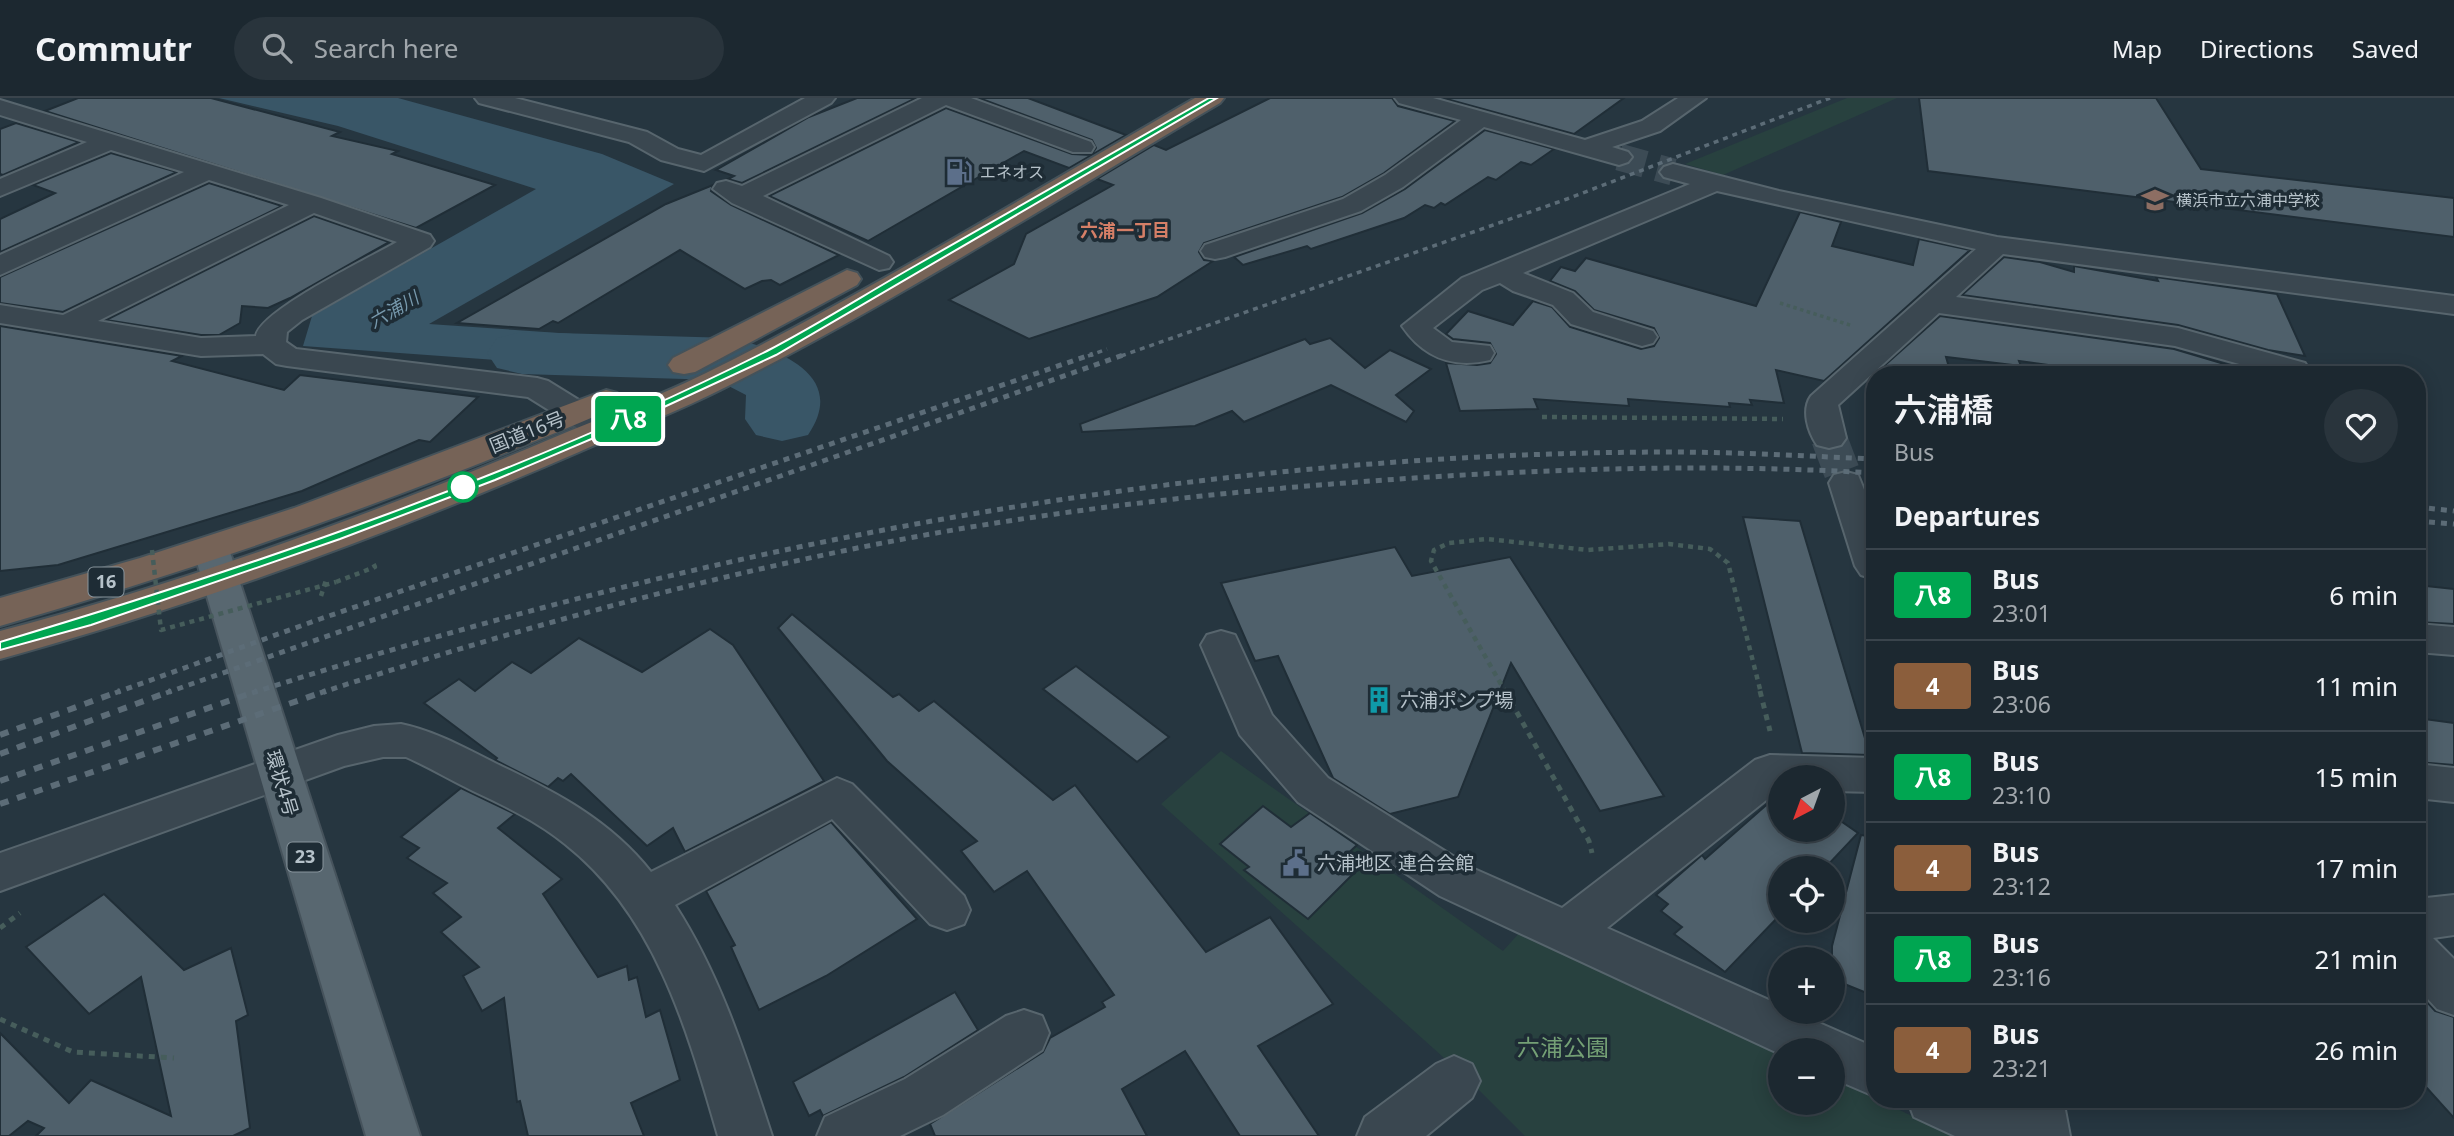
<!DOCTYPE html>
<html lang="en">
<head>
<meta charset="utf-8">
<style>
  body { margin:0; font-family:"Noto Sans","Noto Sans JP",sans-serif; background:#29343c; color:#f1f3f6; height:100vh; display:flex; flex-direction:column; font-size:26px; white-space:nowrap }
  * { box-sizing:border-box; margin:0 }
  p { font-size:23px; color:#a0a6ab }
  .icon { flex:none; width:38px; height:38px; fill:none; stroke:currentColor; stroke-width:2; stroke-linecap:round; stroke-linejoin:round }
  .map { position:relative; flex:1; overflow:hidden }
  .details { position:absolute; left:1866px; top:268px; width:560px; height:742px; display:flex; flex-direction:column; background:#1c2830; border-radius:28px; box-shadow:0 4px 18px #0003,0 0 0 2px #3a444c }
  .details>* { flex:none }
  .badge { padding:0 14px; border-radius:5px; font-size:24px; line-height:46px }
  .needle { width:46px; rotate:221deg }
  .buttons { position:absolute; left:1768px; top:667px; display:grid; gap:14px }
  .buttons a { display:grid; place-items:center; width:77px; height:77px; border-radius:50%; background:#1c2830; box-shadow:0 4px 18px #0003,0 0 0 2px #3a444c; font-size:35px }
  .map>.badge { position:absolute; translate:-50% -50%; box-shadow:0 0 0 4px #fff }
  h2 { padding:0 28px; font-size:26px; line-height:63px }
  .round { display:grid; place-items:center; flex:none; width:74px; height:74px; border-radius:37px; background:#29343c }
  .headline { display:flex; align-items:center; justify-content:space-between; height:119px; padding:0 28px }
  h1 { font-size:33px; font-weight:600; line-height:52px }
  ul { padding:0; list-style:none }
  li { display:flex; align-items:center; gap:21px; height:91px; padding:0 28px; border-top:2px solid #3a444c }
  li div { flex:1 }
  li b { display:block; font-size:26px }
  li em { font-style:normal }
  li .badge { min-width:77px; font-weight:700; text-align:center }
  header { display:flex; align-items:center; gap:42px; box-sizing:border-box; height:98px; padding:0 35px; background:#1c2830; border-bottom:2px solid #3a444c }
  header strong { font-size:33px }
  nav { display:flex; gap:38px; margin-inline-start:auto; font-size:24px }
  .search { width:490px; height:63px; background:#29343c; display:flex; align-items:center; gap:18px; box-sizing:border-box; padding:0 24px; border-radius:38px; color:#a0a6ab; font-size:26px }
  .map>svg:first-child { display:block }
  .green { fill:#28413f }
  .water { fill:#395667 }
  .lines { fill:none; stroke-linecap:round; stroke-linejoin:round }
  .river { fill:#395667; fill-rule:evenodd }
  .building { fill:#4f606b; stroke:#202e37; stroke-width:2 }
  .minor-tunnel-far1 { stroke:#3c4b55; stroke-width:27; stroke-dasharray:27 13; stroke-linecap:butt }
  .minor-tunnel { stroke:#3c4b55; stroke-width:36; stroke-dasharray:36 18; stroke-linecap:butt }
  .minor-casing { stroke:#57656d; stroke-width:4 }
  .major-casing { stroke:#46535c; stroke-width:4 }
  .highway-casing { stroke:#44525a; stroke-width:4 }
  .path-far2 { stroke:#465d5b; stroke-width:3.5; stroke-dasharray:3.5 3.5; stroke-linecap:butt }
  .path-far1 { stroke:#465d5b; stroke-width:4.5; stroke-dasharray:5 5; stroke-linecap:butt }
  .path { stroke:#465d5b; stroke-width:5; stroke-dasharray:6 6; stroke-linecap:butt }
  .minor { fill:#3a4750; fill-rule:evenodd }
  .major { fill:#586770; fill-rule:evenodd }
  .highway { fill:#766357; fill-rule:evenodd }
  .rail-far2 { stroke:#5c6c77; stroke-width:3.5; stroke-dasharray:5 5; stroke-linecap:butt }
  .rail-far1 { stroke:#5c6c77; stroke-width:5; stroke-dasharray:6 6; stroke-linecap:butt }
  .rail { stroke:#5c6c77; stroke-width:6; stroke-dasharray:9 9; stroke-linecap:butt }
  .path-bridge { stroke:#465d5b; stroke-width:4.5; stroke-dasharray:5 5; stroke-linecap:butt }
  .line { fill:#00a651; stroke:#fff; stroke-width:2 }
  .stop-dot { fill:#fff; stroke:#00a651; stroke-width:3.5 }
  .labels { text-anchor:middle; stroke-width:7; stroke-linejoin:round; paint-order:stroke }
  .far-poi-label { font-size:16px; fill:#b6c2ca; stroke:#1e2c35; text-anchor:start }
  .far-neighbourhood-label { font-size:18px; font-weight:bold; fill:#d57f67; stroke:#1e2c35 }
  .far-water-label { font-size:18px; font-style:italic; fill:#7799ad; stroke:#1e2c35 }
  .shield { fill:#1e2c35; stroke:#88959d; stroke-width:2 }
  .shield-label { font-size:18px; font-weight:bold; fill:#b6c2ca }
  .street-label { font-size:19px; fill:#b6c2ca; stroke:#1e2c35 }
  .poi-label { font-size:19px; fill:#b6c2ca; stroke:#1e2c35; text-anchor:start }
  .near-park-label { font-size:23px; fill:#74a075; stroke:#1e2c35 }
</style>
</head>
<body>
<header>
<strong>Commutr</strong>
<div class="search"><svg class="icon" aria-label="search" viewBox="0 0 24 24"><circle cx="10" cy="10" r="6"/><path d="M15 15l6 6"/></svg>Search here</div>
<nav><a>Map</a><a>Directions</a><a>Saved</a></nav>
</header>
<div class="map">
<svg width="2454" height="1038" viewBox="0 0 2454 1038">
  <rect width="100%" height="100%" fill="#263640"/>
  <!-- green -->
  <g class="green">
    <polygon points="1847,0 1897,0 1723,77 1685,66"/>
    <polygon points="1221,653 1503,853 1521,833 1780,956 1780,1004 1832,1004 1832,980 1954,1038 1525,1038 1472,985 1161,706"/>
  </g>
  <!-- water -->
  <polygon class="water" points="219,0 398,0 602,56 674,86 429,226 676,243 618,271 303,248 312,218 536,91 338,28"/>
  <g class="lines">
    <!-- river -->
    <path class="river" d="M 522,234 L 731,240 C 778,251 849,277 808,337 L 782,343 L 756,337 L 745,321 L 746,297 L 717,282 L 522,276 L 497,270 L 487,255 L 497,240 Z"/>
  </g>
  <!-- building -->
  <g class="building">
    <polygon points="78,0 211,0 340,34 332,38 398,53 392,56 495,87 416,130 45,13"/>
    <polygon points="857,0 916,0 742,85 728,81 734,78 716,72 809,19"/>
    <polygon points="979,0 1028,0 1126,37 1069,70 1024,53 868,143 769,98 946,10 1072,56 1091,57 1096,50 1092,42"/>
    <polygon points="1270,0 1392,0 1398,8 1455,23 1384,75 1342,99 1204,145 1199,154 1204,162 1213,163 1157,199 1029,241 949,202 1014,166 1026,136 1113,87 1097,81 1154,47 1166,52"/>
    <polygon points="1443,0 1624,0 1574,36"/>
    <polygon points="1919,0 2156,0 2201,71 2454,100 2454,139 1928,73"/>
    <polygon points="16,25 79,44 3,77 0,76 0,31"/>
    <polygon points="1485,32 1554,51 1531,67 1521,64 1496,82 1488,79 1445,107 1441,105 1434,110 1425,107 1404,120 1311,151 1307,148 1243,167 1234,159 1362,115 1405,91"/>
    <polygon points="111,55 177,74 0,154 0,121 55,95 33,87"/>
    <polygon points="209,85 282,108 63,214 0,205 0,179"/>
    <polygon points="713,87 711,93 731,107 839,157 780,187 771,182 762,183 745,191 680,152 558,225 553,223 539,231 457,225 666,106"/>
    <polygon points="1800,114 1841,124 1832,148 1913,167 1919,141 1970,152 1824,283 1776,272 1784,305 1750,302 1752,307 1729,305 1730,309 1628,301 1629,308 1534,301 1538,311 1460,313 1446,265 1477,267 1490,265 1496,256 1490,245 1453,241 1446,236 1468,213 1513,227 1533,203 1552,209 1570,229 1641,251 1654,248 1659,240 1654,230 1594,212 1575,193 1550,183 1561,169 1575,173 1586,160 1756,208"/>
    <polygon points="314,118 389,144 290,200 268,210 242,208 240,225 219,237 201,237 106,222"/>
    <polygon points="2004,159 2040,164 2074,174 2074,168 2158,183 2156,179 2277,196 2305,258 2268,252 2178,227 1962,197"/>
    <polygon points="1940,218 2174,251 2258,276 2114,276 2019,263 2021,268 1946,259 1951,276 1875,276"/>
    <polygon points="0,228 182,258 172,263 284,292 300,277 478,299 430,344 419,342 302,393 58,467 0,473"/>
    <polygon points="1330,240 1365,270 1390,252 1431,271 1396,297 1414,313 1406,324 1331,287 1244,324 1232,313 1195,328 1082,334 1080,326 1305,241 1310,246"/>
    <polygon points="1743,419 1800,423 1870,657 1802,655"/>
    <polygon points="1395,449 1412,478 1510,459 1664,698 1600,713 1511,565 1458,699 1390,716 1333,680 1278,558 1255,563 1221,485"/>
    <polygon points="2417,487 2454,491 2454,526 2417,524"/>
    <polygon points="792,516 893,599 899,596 919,613 934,603 1053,702 1075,687 1206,854 1270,819 1333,906 1258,948 1319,1038 1240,1038 1185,953 1122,991 1147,1038 935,1038 930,1026 1043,954 1050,940 1105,909 1102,904 1114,897 1027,773 994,794 961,753 977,743 887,663 778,530"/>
    <polygon points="710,531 733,547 824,683 685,754 673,730 647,748 571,676 563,683 558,680 548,689 495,662 497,660 424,605 459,581 475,593 512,564 531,575 579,540 642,574"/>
    <polygon points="1076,568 1169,639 1137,664 1043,591"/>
    <polygon points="2417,620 2454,625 2454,667 2417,664"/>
    <polygon points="461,690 515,716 498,730 562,781 543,796 598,879 627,868 629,882 637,879 646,919 660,912 680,982 631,1005 644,1038 528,1038 520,1003 517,1004 504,900 482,913 463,878 479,869 441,834 461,819 433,795 447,785 407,760 419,750 401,739"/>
    <polygon points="1780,695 1780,732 1832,732 1832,717 1858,735 1825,770 1780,770 1780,817 1725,874 1674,836 1682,829 1661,813 1668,806 1656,797 1702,757 1705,761"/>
    <polygon points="1263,708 1291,729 1310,715 1357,747 1342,761 1357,772 1308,821 1244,772 1249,769 1220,746"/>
    <polygon points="831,724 917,821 826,878 759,912 731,849 735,847 706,793"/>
    <polygon points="1861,737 1874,739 1874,898 1832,881 1832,848"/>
    <polygon points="104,796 184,872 231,850 248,917 236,923 250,1030 233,1038 36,1038 44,1030 28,1023 9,1038 0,1038 0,935 69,1005 91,982 171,1018 141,879 89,916 26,849"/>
    <polygon points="2417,893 2435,913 2454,919 2454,1020 2417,979"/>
    <polygon points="955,894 978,932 904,979 823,1018 820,1012 809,1018 793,984"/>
  </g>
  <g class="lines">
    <!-- minor-tunnel-far1 -->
    <polyline class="minor-tunnel-far1" points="1619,59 1673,74"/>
    <!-- minor-tunnel -->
    <polyline class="minor-tunnel" points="1829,340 1846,385"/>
    <defs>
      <g id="minor">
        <polygon points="475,0 515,0 647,34 678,51 701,57 805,0 835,0 831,5 704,73 661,62 629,44 479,5"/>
        <polygon points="922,0 971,0 1091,44 1094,49 1091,54 1073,54 946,7 763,98 889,158 893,164 889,170 879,172 732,105 713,91 717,85 726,83 742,88"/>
        <polygon points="1395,0 1433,0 1585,42 1642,23 1678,0 1706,0 1660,33 1612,49 1628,54 1632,59 1628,64 1619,67 1484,29 1403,89 1361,113 1225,159 1215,161 1205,159 1201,153 1205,147 1343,101 1385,77 1461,22 1399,5"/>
        <path d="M 0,2 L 321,100 L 430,137 L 434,143 L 430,149 L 302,222 L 287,234 L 286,244 L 296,251 L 537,280 L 548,283 L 616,325 L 621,332 L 616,339 L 604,342 L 592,339 L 528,299 L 287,268 L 276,266 L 263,256 L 201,258 L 0,225 L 0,207 L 63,217 L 289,107 L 209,82 L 0,177 L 0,157 L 184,74 L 111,52 L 0,98 L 0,81 L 87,44 L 0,17 ZM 314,115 L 397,144 C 371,159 259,213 256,238 L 201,240 L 98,223 Z"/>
        <path d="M 1673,66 L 1779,93 L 1997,139 L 2454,198 L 2454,216 L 2003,156 L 1956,199 L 2178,230 L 2305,265 L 2312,276 L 2275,276 L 2175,248 L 1939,215 L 1838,307 L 1846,340 L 1841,347 L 1829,350 L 1817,347 C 1808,334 1801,312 1811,298 L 1976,151 L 1717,93 L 1523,175 L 1573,195 L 1593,214 L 1653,233 L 1657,239 L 1653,245 L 1642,248 L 1571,226 L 1553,207 L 1513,193 L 1500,185 L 1482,192 L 1433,230 L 1452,244 L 1490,248 L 1494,255 L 1490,262 C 1452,271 1423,259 1402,228 L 1462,180 L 1690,86 L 1664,79 L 1660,74 L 1664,69 Z"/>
        <polygon points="1846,374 1858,377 1874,416 1874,481 1861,477 1855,468 1829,385 1834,377"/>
        <polygon points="2417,526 2454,529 2454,557 2417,554"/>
        <polygon points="1221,533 1235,537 1272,617 1328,680 1472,770 1562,810 1755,662 1770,657 1874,660 1874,694 1832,693 1832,679 1780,679 1780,691 1607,830 1780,907 1780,914 1794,914 1874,949 1874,998 1832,980 1832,952 1780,952 1780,956 1440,798 1298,704 1240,637 1201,547 1207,537"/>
        <path d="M 401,626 C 435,633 465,650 495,665 C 555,694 609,721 651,774 L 837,680 L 852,686 L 964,798 L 970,812 L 964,826 L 947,832 L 930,826 L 832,721 L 675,807 C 721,878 746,959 772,1038 L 718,1038 C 687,931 656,818 565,746 C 537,723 505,708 473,693 C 450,682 429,669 406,659 L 383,659 L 344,668 L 0,793 L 0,755 L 338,637 L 374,628 Z"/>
        <polygon points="2417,666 2454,670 2454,704 2417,700"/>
        <polygon points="2454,797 2454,837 2433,840 2454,861 2454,917 2437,911 2417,889 2417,801"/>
        <polygon points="1024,912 1042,918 1049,935 1042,952 943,1017 900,1038 817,1038 825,1019 905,981 1006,918"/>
        <polygon points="1454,958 1472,966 1480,983 1472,1000 1426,1038 1357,1038 1365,1019 1436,966"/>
        <polygon points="1907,1001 1992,1001 2012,1010 2011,1001 2063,1001 2070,1038 1955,1038 1914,1019"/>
      </g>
      <polygon id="major" points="211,439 224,442 229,451 420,1038 366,1038 193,451 198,442"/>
      <g id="highway">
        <path d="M 1195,0 L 1224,0 L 1220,5 C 1057,101 897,203 728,288 C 680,313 628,332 579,354 C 392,435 197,507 0,561 L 0,533 C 185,484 372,417 548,342 C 600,320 655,300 706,275 C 873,192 1033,93 1195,0 Z"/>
        <polygon points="847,172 857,175 861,181 857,187 695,274 684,276 673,274 668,267 673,260"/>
        <path d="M 606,292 L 617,295 L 622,302 L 617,309 C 416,395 211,467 0,528 L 0,500 L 140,460 L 294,410 Z"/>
      </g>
    </defs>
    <!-- minor casing -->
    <use href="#minor" class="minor-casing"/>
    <!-- major casing -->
    <use href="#major" class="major-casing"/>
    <!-- highway casing -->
    <use href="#highway" class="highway-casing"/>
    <!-- path-far2 -->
    <polyline class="path-far2" points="1780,205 1853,228"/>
    <!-- path-far1 -->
    <g class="path-far1">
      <polyline points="1542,319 1783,321"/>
      <polyline points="336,484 375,469 373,465"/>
      <polyline points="321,498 326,482"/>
      <polyline points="1506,595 1431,463 1434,452 1449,445 1487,441 1588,452 1669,446 1710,451 1728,465 1761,595"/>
    </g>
    <!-- path -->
    <g class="path">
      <polyline points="1505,593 1589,743 1592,755"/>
      <polyline points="1760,593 1770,633"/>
      <polyline points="0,830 20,815"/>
      <polyline points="0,921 73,954 174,960"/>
    </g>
    <!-- minor -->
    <use href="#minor" class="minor"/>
    <!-- major -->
    <use href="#major" class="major"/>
    <!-- highway -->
    <use href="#highway" class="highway"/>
    <!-- rail-far2 -->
    <g class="rail-far2">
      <polyline points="1088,258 1107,251"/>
      <polyline points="1121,258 1567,101 1830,0"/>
    </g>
    <!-- rail-far1 -->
    <g class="rail-far1">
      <polyline points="2417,409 2454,413"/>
      <polyline points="2417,423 2454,426"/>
      <polyline points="115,595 320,521 1093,256"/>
      <polyline points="166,595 1126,256"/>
      <path d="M 252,595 C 708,448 1187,355 1667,354 C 1736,354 1805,358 1874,361"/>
      <path d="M 320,595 C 530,526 747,467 965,430 C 1114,405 1264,390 1414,380 C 1568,370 1720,366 1874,375"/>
    </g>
    <!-- rail -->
    <g class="rail">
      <polyline points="0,637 120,593"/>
      <polyline points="0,656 171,593"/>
      <polyline points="0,683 257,593"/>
      <polyline points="0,706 326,593"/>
    </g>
    <!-- path-bridge -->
    <polyline class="path-bridge" points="152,452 161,532 336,484"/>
  </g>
  <!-- line -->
  <path class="line" d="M 1209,0 L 1217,0 L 776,257 L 636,322 L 495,382 L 340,441 L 91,527 L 0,552 L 0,544 C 258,467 522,376 767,253 C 817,227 864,197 913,169 C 1012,112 1111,55 1209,0 Z"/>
  <!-- icons -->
  <defs>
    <symbol id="fuel-bare" viewBox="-9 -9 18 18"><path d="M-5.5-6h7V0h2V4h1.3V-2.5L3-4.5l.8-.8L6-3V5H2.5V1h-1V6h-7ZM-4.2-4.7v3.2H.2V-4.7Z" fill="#5c6f8a" stroke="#1e2c35" stroke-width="2.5" paint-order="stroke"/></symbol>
    <symbol id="school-bare" viewBox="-9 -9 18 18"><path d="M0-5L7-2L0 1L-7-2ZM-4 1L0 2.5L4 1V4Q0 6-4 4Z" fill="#8d6e63" stroke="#1e2c35" stroke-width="2.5" paint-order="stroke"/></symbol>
    <symbol id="building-bare" viewBox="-9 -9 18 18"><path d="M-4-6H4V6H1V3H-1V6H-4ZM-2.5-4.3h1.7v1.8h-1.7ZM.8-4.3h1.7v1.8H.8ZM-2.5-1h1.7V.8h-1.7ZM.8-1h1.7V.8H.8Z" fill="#0f9aa8" stroke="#1e2c35" stroke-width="2.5" paint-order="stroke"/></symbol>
    <symbol id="civic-bare" viewBox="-9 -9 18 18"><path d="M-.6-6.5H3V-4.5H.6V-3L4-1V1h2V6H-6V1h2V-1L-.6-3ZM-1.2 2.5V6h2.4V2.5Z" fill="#5c6f8a" stroke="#1e2c35" stroke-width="2.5" paint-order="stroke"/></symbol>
  </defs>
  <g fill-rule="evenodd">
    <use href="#fuel-bare" x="940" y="55" width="38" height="38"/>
    <use href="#school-bare" x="2136" y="83" width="38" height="38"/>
    <use href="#building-bare" x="1360" y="583" width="38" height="38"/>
    <use href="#civic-bare" x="1277" y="746" width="38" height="38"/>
  </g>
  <!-- markers -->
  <circle class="stop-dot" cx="463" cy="389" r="14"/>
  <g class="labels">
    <!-- far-poi labels -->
    <g class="far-poi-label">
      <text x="980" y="80">エネオス</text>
      <text x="2176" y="108">横浜市立六浦中学校</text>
    </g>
    <!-- far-neighbourhood labels -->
    <g class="far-neighbourhood-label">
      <text x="1125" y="139">六浦一丁目</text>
    </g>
    <!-- far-water labels -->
    <g class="far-water-label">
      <text transform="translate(394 212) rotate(-30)" y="6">六浦川</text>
    </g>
    <!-- shield labels -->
    <g class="shield">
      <rect x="88.5" y="469.5" width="35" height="29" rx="5"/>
      <rect x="287.5" y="744.5" width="35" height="29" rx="5"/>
    </g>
    <g class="shield-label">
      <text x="106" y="490">16</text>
      <text x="305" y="765">23</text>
    </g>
    <!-- street labels -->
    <g class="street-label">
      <text transform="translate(527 334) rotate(-22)" y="7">国道16号</text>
      <text transform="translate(282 685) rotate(73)" y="7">環状4号</text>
    </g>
    <!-- poi labels -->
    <g class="poi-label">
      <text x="1400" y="609">六浦ポンプ場</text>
      <text x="1317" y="772">六浦地区 連合会館</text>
    </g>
    <!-- near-park labels -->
    <g class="near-park-label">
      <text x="1563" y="958">六浦公園</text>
    </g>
  </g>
</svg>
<div class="buttons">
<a><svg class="needle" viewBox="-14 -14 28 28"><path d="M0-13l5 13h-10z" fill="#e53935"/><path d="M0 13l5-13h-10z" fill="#a0a6ab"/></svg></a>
<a><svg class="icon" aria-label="locate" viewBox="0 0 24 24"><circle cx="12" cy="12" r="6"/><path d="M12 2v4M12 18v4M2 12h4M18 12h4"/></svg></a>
<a>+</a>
<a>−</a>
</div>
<b class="badge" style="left:628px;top:321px;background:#00a651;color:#fff">八8</b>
<section class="details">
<div class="headline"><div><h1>六浦橋</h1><p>Bus</p></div><a class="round"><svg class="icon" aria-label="heart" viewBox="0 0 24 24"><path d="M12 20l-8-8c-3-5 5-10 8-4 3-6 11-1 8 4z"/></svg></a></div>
<h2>Departures</h2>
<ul>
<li><span class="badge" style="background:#00a651;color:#fff">八8</span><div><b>Bus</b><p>23:01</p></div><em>6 min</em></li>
<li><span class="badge" style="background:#8b5e3c;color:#fff">4</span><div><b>Bus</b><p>23:06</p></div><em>11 min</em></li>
<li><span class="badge" style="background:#00a651;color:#fff">八8</span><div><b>Bus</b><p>23:10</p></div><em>15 min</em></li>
<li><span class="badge" style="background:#8b5e3c;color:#fff">4</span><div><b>Bus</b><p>23:12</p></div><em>17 min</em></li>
<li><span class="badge" style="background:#00a651;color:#fff">八8</span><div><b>Bus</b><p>23:16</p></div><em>21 min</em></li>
<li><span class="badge" style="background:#8b5e3c;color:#fff">4</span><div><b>Bus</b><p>23:21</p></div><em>26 min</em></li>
</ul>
</section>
</div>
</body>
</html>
